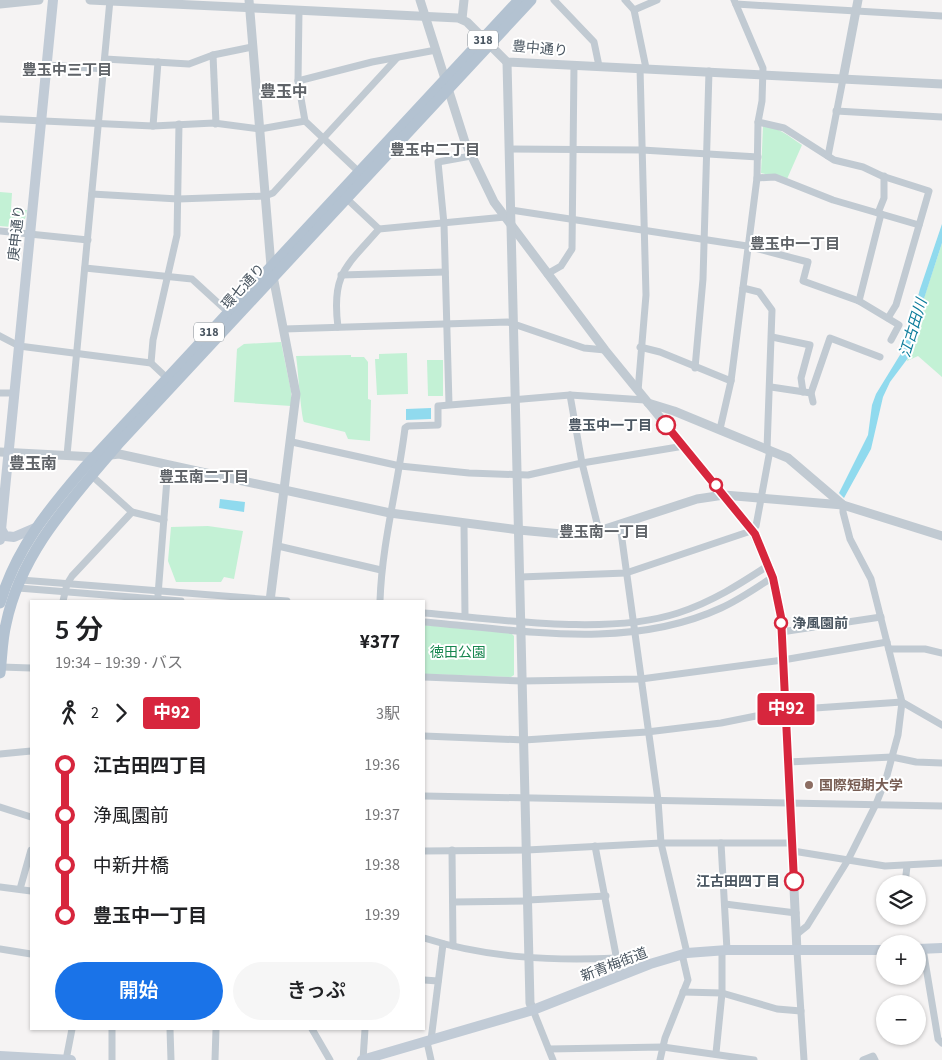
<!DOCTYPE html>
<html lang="ja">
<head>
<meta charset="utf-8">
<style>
  body { margin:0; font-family:"Source Sans 3","Noto Sans JP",sans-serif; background:#f6f6f6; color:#202124; height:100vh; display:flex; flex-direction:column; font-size:19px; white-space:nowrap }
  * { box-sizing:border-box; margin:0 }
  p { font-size:16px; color:#757577 }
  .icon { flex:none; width:28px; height:28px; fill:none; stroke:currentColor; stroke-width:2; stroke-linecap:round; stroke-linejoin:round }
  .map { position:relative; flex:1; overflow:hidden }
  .drawer { position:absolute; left:30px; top:600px; width:395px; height:430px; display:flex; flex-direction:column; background:#fff; border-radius:0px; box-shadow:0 1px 4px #0004 }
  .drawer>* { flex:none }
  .badge { padding:0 10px; border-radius:4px; font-size:18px; line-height:32px }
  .buttons { position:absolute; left:876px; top:875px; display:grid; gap:10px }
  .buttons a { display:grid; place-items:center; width:50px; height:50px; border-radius:50%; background:#fff; box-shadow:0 1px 4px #0004; font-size:25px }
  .map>.badge { position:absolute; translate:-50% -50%; box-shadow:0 0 0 2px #fff }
  .legs { display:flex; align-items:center; gap:8px; height:55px; padding:0 25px; font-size:16px }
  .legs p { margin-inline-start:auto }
  .overview { display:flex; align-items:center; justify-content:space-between; height:85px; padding:0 25px }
  h1 { font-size:28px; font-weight:600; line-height:38px }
  .primary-button { display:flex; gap:10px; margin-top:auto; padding:10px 25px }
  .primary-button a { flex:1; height:58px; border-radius:30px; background:#1a73e8; color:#fff; font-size:20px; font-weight:600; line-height:58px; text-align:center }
  .primary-button a+a { background:#f6f6f6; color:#202124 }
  ul { padding:0 25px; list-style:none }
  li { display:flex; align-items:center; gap:18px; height:50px; font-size:19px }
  li i { display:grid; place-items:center; width:8px; height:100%; margin:0 6px; background:currentColor }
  li i::after { content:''; width:12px; height:12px; margin:-6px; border:4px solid; border-radius:50%; background:#fff }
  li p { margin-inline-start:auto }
  li:first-child i { background:linear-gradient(#0000 50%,currentColor 0) }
  li:last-child i { background:linear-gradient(currentColor 50%,#0000 0) }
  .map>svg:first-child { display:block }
  .green { fill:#c3f1d5 }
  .water { fill:#90daee }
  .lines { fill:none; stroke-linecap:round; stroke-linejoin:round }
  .minor { stroke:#c1cad2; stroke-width:7 }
  .tertiary { stroke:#c1cad2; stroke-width:9 }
  .secondary { stroke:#c1cbd6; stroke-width:10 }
  .primary { stroke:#b3c2d1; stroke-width:11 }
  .line-1-casing { stroke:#fff; stroke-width:11 }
  .line-1 { stroke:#d7263d; stroke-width:8 }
  .stop-1-dot { fill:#fff; stroke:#d7263d; stroke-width:2.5 }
  .education-dot { fill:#8d6e63; stroke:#fff; stroke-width:2 }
  .labels { text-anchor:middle; stroke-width:4; stroke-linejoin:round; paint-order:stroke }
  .shield { fill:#fff; stroke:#808990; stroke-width:1 }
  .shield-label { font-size:12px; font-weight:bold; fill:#4a5661 }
  .street-label { font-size:14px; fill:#4a5661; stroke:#fff }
  .stop-label { font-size:14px; font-weight:bold; fill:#4a5661; stroke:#fff; text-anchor:end }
  .park-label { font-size:14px; fill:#17864f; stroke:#fff }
  .education-label { font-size:14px; font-weight:bold; fill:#785e54; stroke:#fff; text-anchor:start }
  .neighbourhood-label { font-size:15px; font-weight:bold; fill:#5f6368; stroke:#fff }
  .water-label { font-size:15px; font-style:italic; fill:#0c7c9b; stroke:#fff }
  .quarter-label { font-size:16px; font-weight:bold; fill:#5f6368; stroke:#fff }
</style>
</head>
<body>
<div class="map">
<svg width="942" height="1060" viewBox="0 0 942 1060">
  <rect width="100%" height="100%" fill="#f5f3f3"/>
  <!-- green -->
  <g class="green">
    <path d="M 763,126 C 778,127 789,136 802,145 L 787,179 L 761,173 Z"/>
    <polygon points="0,192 12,193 11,209 27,210 23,228 0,226"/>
    <polygon points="942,243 942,377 918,356 907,361 924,298"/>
    <polygon points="281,342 291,391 291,406 234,402 237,349 244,344"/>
    <polygon points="407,353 408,394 377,395 375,359 379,359 379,354"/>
    <path d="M 351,355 L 351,357 L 364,357 L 368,362 L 368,399 L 371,400 L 370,441 L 348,439 L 345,432 L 304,422 C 301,416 298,368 296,356 Z"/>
    <polygon points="427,360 443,360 443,396 428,396"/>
    <polygon points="208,526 243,531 234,579 224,577 221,582 176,582 168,561 171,527"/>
    <polygon points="424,625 511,633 514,636 514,675 511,677 424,674"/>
  </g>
  <!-- water -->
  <g class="water">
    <polygon points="942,224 942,243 920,311 911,354 890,382 883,397 871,449 844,498 839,493 868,435 872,405 876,394 903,350 920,289"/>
    <polygon points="431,408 431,419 406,420 406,409"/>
    <polygon points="220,499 245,502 244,512 219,508"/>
  </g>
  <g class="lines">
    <!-- minor -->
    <g class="minor">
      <polyline points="554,0 594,42 599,66"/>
      <polyline points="625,0 634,10 646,68"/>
      <polyline points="736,4 942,16"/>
      <polyline points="634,10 657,0"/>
      <polyline points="299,11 298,81 305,121 359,172"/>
      <polyline points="213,55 216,124"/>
      <polyline points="105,59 189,64 213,55 252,47"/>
      <polyline points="47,65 105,69"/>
      <polyline points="298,81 372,62 436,50"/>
      <polyline points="836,111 942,117"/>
      <polyline points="0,119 153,126 214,123 260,129 305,121"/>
      <polyline points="758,122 784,128 834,160 863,167 882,176 929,191 896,305 888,318"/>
      <polyline points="153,126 158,62"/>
      <polyline points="510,149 642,150 758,157"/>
      <polyline points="828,156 843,79"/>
      <polyline points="757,178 775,177 833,200 919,225"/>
      <polyline points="92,194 178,199 265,196 273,193 397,58"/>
      <polyline points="346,198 379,229"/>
      <polyline points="511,210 747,246 808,262 803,281 859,301 899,325 891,340"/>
      <polyline points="878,213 884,198 884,176"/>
      <polyline points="0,231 88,240"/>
      <polyline points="85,268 192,279 228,312"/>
      <polyline points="547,274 561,266 572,249 574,65"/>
      <polyline points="341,275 445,272"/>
      <polyline points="743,288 759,292 772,310 767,449"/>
      <polyline points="859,301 881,214"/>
      <path d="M 338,327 C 331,273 347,266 379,229 L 505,217"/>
      <polyline points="284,329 508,322 584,348 605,350"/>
      <polyline points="0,336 19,346 151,363 167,378"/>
      <polyline points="772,337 810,345 801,378 803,392"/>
      <polyline points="640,347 660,352 731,381"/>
      <polyline points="151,363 153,340 177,235 179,124"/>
      <polyline points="695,368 703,279 709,71"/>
      <polyline points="771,387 811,393 813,402"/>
      <polyline points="638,391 646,295 640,68"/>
      <polyline points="0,393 14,393"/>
      <polyline points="811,393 830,338 880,357"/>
      <polyline points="570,395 582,463 599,531"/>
      <polyline points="449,404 444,224 438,162 471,156"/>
      <polyline points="720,429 731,381 757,178 758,122 762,101 763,68 734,0"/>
      <polyline points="292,442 400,466 469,473 528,475 582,463 678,447 682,445"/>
      <polyline points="67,455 110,0"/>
      <polyline points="91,475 132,512 164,520"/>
      <polyline points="464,524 465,616"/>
      <polyline points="620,525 658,800 661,843 687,953"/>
      <polyline points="278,546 381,570"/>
      <polyline points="520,577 626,573 748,532 756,526 770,450"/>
      <polyline points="21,580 287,601"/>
      <polyline points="18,588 181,601"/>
      <polyline points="158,595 168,466"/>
      <polyline points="63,601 67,584 72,576 132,512"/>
      <path d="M 380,601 C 382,542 398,486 405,428 L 408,426 L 438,425 L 438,406 L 570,395 L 645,400"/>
      <path d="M 424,613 C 498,619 608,636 678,613 C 712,602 740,584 769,565"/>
      <path d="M 424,622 C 521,630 628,651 721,608 C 739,600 756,588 773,577"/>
      <polyline points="781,632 881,617"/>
      <polyline points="889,649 925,649 942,653"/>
      <polyline points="1,667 31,668"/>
      <polyline points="424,677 522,681 641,679 783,660 887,642"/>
      <polyline points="424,736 524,740 647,732 721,723 786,710 902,702 942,725"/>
      <polyline points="0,754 31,751"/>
      <polyline points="788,762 892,757 916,762 942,763"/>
      <polyline points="424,796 942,806"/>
      <polyline points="0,807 31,817"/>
      <polyline points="721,843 727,950"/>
      <polyline points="595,846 620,976"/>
      <polyline points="452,850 453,946"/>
      <polyline points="424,851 527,850 661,843 792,843"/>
      <polyline points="793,851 885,866 942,863"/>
      <polyline points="905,884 907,866"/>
      <polyline points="0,887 31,891"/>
      <polyline points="20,889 31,850"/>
      <polyline points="528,900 606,896"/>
      <polyline points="453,902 528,901"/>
      <polyline points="725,904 796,913"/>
      <polyline points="899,918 899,916"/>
      <polyline points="797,934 807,926 848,860 876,804 886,779 898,735 902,702 871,579 850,539 843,512 843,505"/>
      <path d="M 424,938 C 487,958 551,961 618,958"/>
      <polyline points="0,949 31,954"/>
      <polyline points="923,949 938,1039 942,1043"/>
      <polyline points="797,951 804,1060"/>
      <polyline points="424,980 438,981"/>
      <polyline points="683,992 722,993 777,1009 801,1011"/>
      <polyline points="533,1010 553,1060"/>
      <polyline points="112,1029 112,1060"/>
      <polyline points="170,1029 171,1060"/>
      <polyline points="312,1029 330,1060"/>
      <polyline points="431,1040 443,944"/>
      <polyline points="427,1042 431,1060"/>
      <polyline points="549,1049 663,1047 754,1060"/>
      <polyline points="716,1053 722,993 722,951"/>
      <polyline points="66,1060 72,1029"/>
      <polyline points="215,1060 216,1029"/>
      <polyline points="363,1060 365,1029"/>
      <polyline points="660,1060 665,1038 688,980 682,954"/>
      <polyline points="863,1060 873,1056 875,1060"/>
    </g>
    <!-- tertiary -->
    <g class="tertiary">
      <polyline points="90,0 458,18 467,22 507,62 942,84"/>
      <polyline points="249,0 271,266 296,394 270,601"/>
      <polyline points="420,0 465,142 494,202 605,350 752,530 773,577 781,617 797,951"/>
      <polyline points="0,4 39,0"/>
      <polyline points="462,19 464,0"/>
      <polyline points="507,62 530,1003 533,1010"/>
      <polyline points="843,79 858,0"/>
      <polyline points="648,403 674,411 788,458 843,505"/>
      <polyline points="0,452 95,457 119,454 390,513 519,530 562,534 599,531 697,499 724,495 843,505 942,536"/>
    </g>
    <!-- secondary -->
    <g class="secondary">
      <polyline points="1,529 5,536 14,537 35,528"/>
      <polyline points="0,540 53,0"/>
      <polyline points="918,949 942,948"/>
      <polyline points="0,1056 71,1060"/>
      <polyline points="362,1060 533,1010 650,964 687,953 727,950 885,950"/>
    </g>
    <!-- primary -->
    <g class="primary">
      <path d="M 0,603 C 16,549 48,510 84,468 L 519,0"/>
      <path d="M 0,673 C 2,657 2,640 6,624 C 21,551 73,498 119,443 L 531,0"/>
    </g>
  </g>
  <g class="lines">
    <defs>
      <polyline id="line-1" points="666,425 755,534 773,578 781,617 794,881"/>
    </defs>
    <!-- line-1 casing -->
    <use href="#line-1" class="line-1-casing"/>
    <!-- line-1 -->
    <use href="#line-1" class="line-1"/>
  </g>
  <!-- markers -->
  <g class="stop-1-dot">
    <circle cx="666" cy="425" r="9"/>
    <circle cx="716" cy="485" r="6"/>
    <circle cx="781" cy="623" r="6"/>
    <circle cx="794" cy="881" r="9"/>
  </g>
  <circle class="education-dot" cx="809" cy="785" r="5"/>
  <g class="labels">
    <!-- shield labels -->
    <g class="shield">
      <rect x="468" y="30.5" width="30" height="19" rx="4"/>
      <rect x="194" y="322.5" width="30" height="19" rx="4"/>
    </g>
    <g class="shield-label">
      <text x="483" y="44">318</text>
      <text x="209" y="336">318</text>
    </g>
    <!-- street labels -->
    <g class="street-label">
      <text transform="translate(540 48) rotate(5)" y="5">豊中通り</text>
      <text transform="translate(16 233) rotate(-84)" y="5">庚申通り</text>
      <text transform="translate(243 286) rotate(-47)" y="5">環七通り</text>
      <text transform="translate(614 964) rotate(-21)" y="5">新青梅街道</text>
    </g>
    <!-- stop labels -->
    <g class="stop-label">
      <text x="652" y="430">豊玉中一丁目</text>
      <text x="792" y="628" text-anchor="start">浄風園前</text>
      <text x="780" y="886">江古田四丁目</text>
    </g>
    <!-- park labels -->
    <g class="park-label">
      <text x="458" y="657">徳田公園</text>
    </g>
    <!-- education labels -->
    <g class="education-label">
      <text x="819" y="790">国際短期大学</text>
    </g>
    <!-- neighbourhood labels -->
    <g class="neighbourhood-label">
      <text x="67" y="75">豊玉中三丁目</text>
      <text x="435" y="155">豊玉中二丁目</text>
      <text x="795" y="249">豊玉中一丁目</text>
      <text x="204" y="482">豊玉南二丁目</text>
      <text x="604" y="537">豊玉南一丁目</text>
    </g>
    <!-- water labels -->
    <g class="water-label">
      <text transform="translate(913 328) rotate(-73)" y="5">江古田川</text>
    </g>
    <!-- quarter labels -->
    <g class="quarter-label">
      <text x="284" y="97">豊玉中</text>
      <text x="33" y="469">豊玉南</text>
    </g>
  </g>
</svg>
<div class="buttons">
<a><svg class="icon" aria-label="layers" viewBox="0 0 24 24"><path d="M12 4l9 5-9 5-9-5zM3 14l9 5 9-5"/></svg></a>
<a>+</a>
<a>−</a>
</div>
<b class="badge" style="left:786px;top:709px;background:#d7263d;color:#fff">中92</b>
<section class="drawer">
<div class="overview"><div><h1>5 分</h1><p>19:34 – 19:39 · バス</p></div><b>¥377</b></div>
<div class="legs"><svg class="icon" aria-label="walk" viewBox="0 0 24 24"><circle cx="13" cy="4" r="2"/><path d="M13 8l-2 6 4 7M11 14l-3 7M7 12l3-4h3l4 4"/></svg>2<svg class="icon" aria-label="forward" viewBox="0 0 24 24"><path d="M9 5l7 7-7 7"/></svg><b class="badge" style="background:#d7263d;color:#fff">中92</b><p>3駅</p></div>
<ul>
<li><i style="color:#d7263d"></i><b>江古田四丁目</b><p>19:36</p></li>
<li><i style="color:#d7263d"></i><span>浄風園前</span><p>19:37</p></li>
<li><i style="color:#d7263d"></i><span>中新井橋</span><p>19:38</p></li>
<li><i style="color:#d7263d"></i><b>豊玉中一丁目</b><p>19:39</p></li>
</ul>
<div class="primary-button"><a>開始</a><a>きっぷ</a></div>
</section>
</div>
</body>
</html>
